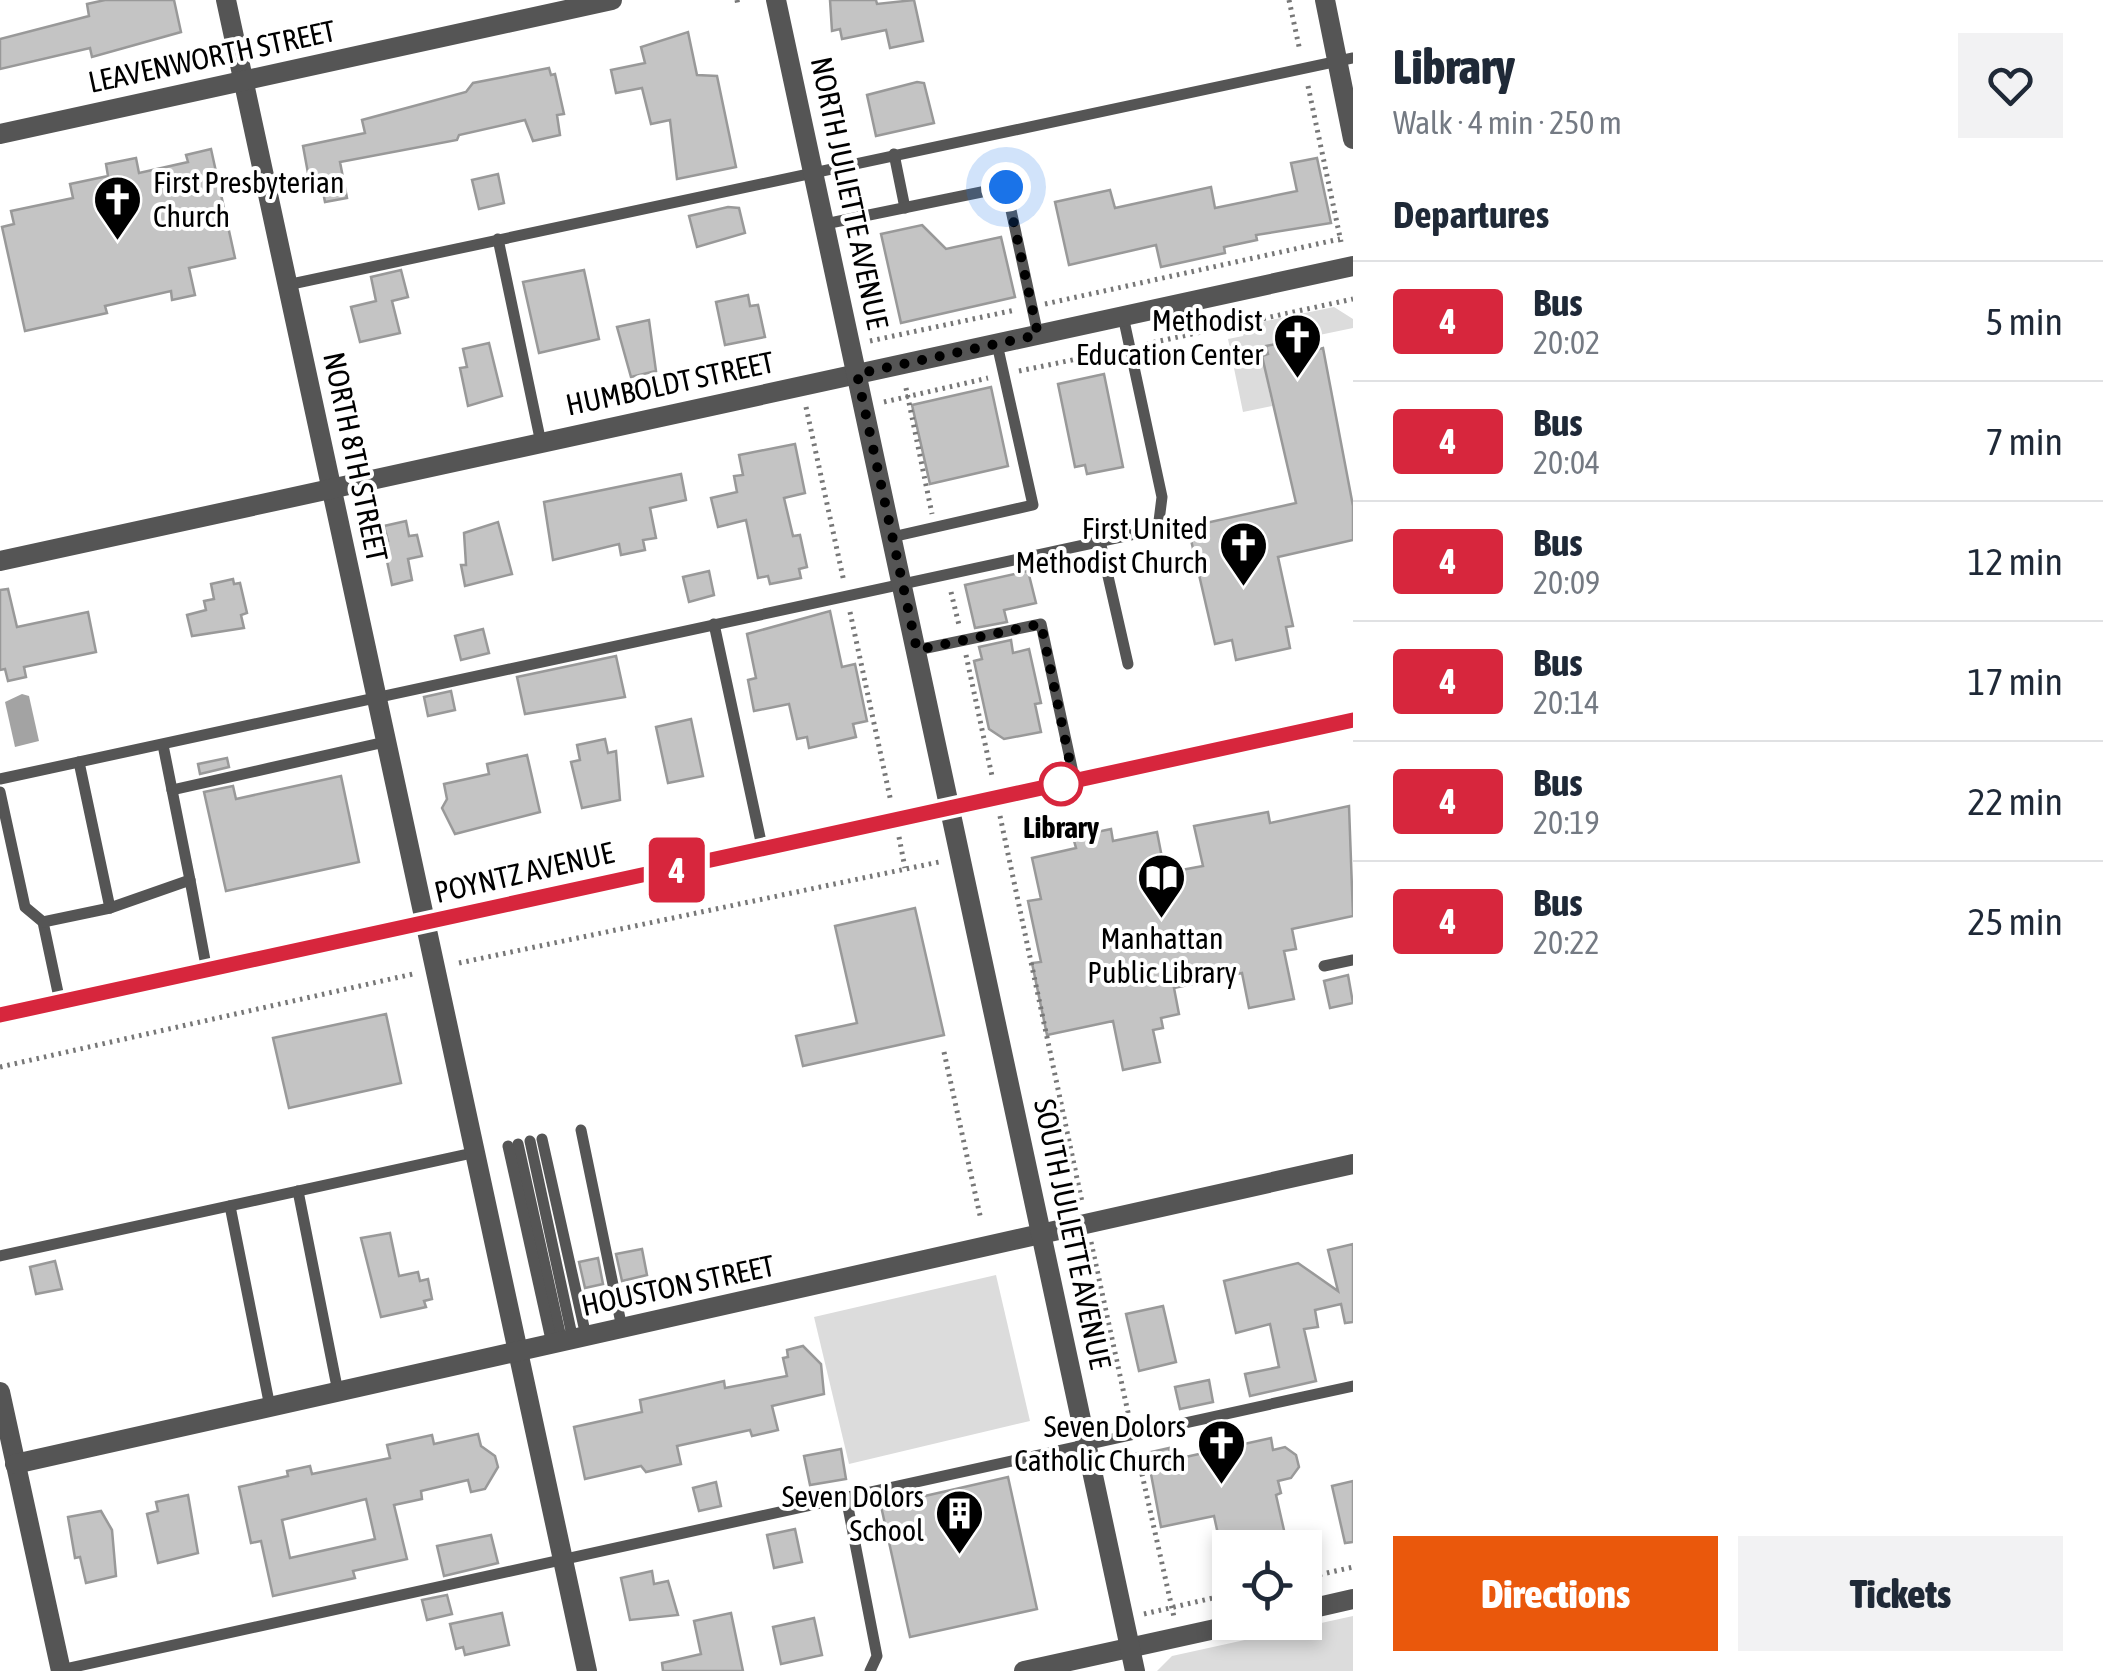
<!DOCTYPE html>
<html lang="en">
<head>
<meta charset="utf-8">
<style>
  body { margin:0; font-family:"Asap Condensed",sans-serif; background:#f2f2f3; color:#1f2937; height:100vh; display:flex; flex-direction:column; font-size:38px; white-space:nowrap }
  * { box-sizing:border-box; margin:0 }
  p { font-size:32px; color:#747a83 }
  .icon { flex:none; width:55px; height:55px; fill:none; stroke:currentColor; stroke-width:2; stroke-linecap:round; stroke-linejoin:round }
  .map { position:relative; flex:1; overflow:hidden }
  .details { display:flex; flex-direction:column; background:#fff; width:750px }
  .details>* { flex:none }
  .badge { padding:0 20px; border-radius:8px; font-size:35px; line-height:65px }
  .controls { position:absolute; left:1212px; top:1530px; display:grid; gap:20px }
  .controls a { display:grid; place-items:center; width:110px; height:110px; border-radius:0px; background:#fff; box-shadow:0 5px 15px #0003; font-size:50px }
  .you { position:absolute; width:50px; height:50px; margin:-25px; border:8px solid #fff; border-radius:50%; background:#1a73e8; box-shadow:0 0 0 15px #1a73e833 }
  .map>.badge { position:absolute; translate:-50% -50%; box-shadow:0 0 0 5px #fff }
  h2 { padding:0 40px; font-size:38px; line-height:90px }
  .round { display:grid; place-items:center; flex:none; width:105px; height:105px; border-radius:0px; background:#f2f2f3 }
  .overview { display:flex; align-items:center; justify-content:space-between; height:170px; padding:0 40px }
  h1 { font-size:48px; font-weight:800; line-height:75px }
  .action { display:flex; gap:20px; margin-top:auto; padding:20px 40px }
  .action a { flex:1; height:115px; border-radius:0px; background:#ea580c; color:#fff; font-size:40px; font-weight:800; line-height:115px; text-align:center }
  .action a+a { background:#f2f2f3; color:#1f2937 }
  ul { padding:0; list-style:none }
  li { display:flex; align-items:center; gap:30px; height:120px; padding:0 40px; border-top:2px solid #e0e1e3 }
  li div { flex:1 }
  li b { display:block; font-size:38px }
  li em { font-style:normal }
  li .badge { min-width:110px; font-weight:700; text-align:center }
  main { display:flex; flex:1; min-height:0 }
  .map>svg:first-child { display:block }
  .green { fill:#dcdcdc }
  .water { fill:#a3a3a3 }
  .building { fill:#c4c4c4; stroke:#999; stroke-width:2.5; fill-rule:evenodd }
  .lines { fill:none; stroke-linecap:round; stroke-linejoin:round }
  .path { stroke:#777; stroke-width:5; stroke-dasharray:2.5 5; stroke-linecap:butt }
  .service { stroke:#555; stroke-width:11 }
  .minor { stroke:#555; stroke-width:20 }
  .tertiary { stroke:#555; stroke-width:20 }
  .line-casing { stroke:#fff; stroke-width:22 }
  .line { stroke:#d7263d; stroke-width:15 }
  .walk { stroke:#000; stroke-width:10; stroke-dasharray:0 18 }
  .stop-dot { fill:#fff; stroke:#d7263d; stroke-width:5 }
  .labels { text-anchor:middle; stroke-width:8; stroke-linejoin:round; paint-order:stroke }
  .street-label { font-size:30px; fill:#000; stroke:#fff }
  .poi-label { font-size:30px; fill:#000; stroke:#fff; text-anchor:end }
  .stop-label { font-size:30px; font-weight:bold; fill:#000; stroke:#fff }
</style>
</head>
<body>
<main>
<div class="map">
<svg width="1353" height="1671" viewBox="0 0 1353 1671">
  <rect width="100%" height="100%" fill="#fff"/>
  <!-- green -->
  <g class="green">
    <polygon points="1334,307 1353,319 1353,328 1267,346 1268,354 1262,356 1272,406 1243,412 1228,339 1243,336 1247,325"/>
    <polygon points="996,1275 1030,1421 849,1464 814,1317"/>
    <polygon points="1353,1616 1353,1671 1157,1671 1172,1656"/>
  </g>
  <!-- water -->
  <polygon class="water" points="22,694 29,696 39,741 15,747 5,702"/>
  <!-- building -->
  <g class="building">
    <polygon points="105,0 174,0 181,32 92,57 90,48 0,69 0,39 89,16 87,4"/>
    <polygon points="830,0 876,0 877,4 914,0 923,41 890,48 886,30 842,39 840,29 832,31"/>
    <polygon points="688,32 697,75 717,76 736,167 677,179 670,120 651,124 642,88 616,93 611,70 645,63 641,47"/>
    <polygon points="549,68 551,75 555,74 564,114 557,115 560,135 533,141 525,120 459,135 457,140 340,162 347,198 325,202 323,192 312,195 303,146 365,133 362,120 466,92 473,83"/>
    <polygon points="917,82 924,83 934,123 876,136 867,95"/>
    <polygon points="211,149 235,258 189,268 195,295 172,300 171,291 105,306 107,313 25,331 2,227 14,224 11,211 73,198 70,184 108,176 106,164 136,158 139,173 188,162 186,155"/>
    <polygon points="1317,158 1331,223 1256,235 1257,240 1224,247 1225,253 1161,267 1156,245 1069,265 1055,202 1110,190 1115,208 1211,187 1215,208 1297,191 1291,163"/>
    <polygon points="498,174 504,203 479,209 472,180"/>
    <polygon points="728,207 739,208 745,233 697,247 689,216"/>
    <polygon points="922,225 946,249 1001,237 1015,297 901,323 881,234"/>
    <polygon points="401,270 408,297 392,301 400,333 360,342 351,307 376,301 371,277"/>
    <polygon points="584,270 599,339 539,353 523,282"/>
    <polygon points="748,295 750,306 758,305 765,337 725,345 716,302"/>
    <polygon points="649,320 656,371 631,377 617,327"/>
    <polygon points="1309,337 1312,351 1323,348 1353,506 1353,540 1278,557 1293,626 1286,627 1290,648 1236,660 1232,640 1215,644 1188,527 1296,503 1262,356 1268,354 1266,346"/>
    <polygon points="489,343 502,396 468,406 460,368 467,367 463,349"/>
    <polygon points="1104,374 1123,467 1087,474 1085,465 1075,467 1058,384"/>
    <polygon points="991,387 1008,466 930,484 912,405"/>
    <polygon points="795,444 805,493 784,498 793,536 800,535 807,567 799,569 801,578 770,584 768,576 758,578 746,520 718,527 711,498 737,492 734,476 743,475 739,455"/>
    <polygon points="681,474 686,500 650,508 656,538 643,540 645,550 621,555 619,544 553,560 544,502"/>
    <polygon points="406,521 409,536 417,535 422,556 408,559 412,580 392,585 383,542 388,541 384,526"/>
    <polygon points="498,522 512,574 465,586 461,565 466,565 464,533"/>
    <polygon points="709,571 714,595 689,602 683,577"/>
    <polygon points="1028,571 1036,603 1004,610 1007,622 975,628 965,585"/>
    <polygon points="233,579 234,584 240,583 247,613 241,615 244,628 192,636 187,615 206,610 204,601 214,599 211,584"/>
    <polygon points="8,589 17,627 88,612 96,652 24,667 26,677 8,681 5,669 0,670 0,590"/>
    <polygon points="830,611 842,667 855,664 867,721 853,724 856,737 809,748 807,737 797,739 789,704 754,711 748,680 756,678 747,634"/>
    <polygon points="483,629 489,653 461,660 455,636"/>
    <polygon points="1011,640 1013,653 1029,649 1041,703 1035,704 1041,732 1004,739 989,729 974,661 982,659 979,647"/>
    <polygon points="616,656 625,697 525,714 517,677"/>
    <polygon points="451,691 455,710 428,716 424,697"/>
    <polygon points="691,719 703,776 668,783 656,727"/>
    <polygon points="605,739 608,753 616,751 620,800 582,808 571,762 580,760 577,745"/>
    <polygon points="527,755 540,812 455,834 442,808 447,799 444,784 489,774 487,764"/>
    <polygon points="227,758 229,767 200,774 198,764"/>
    <polygon points="341,776 359,862 226,891 204,792 233,786 236,799"/>
    <polygon points="1349,806 1353,916 1292,929 1296,949 1284,951 1294,999 1249,1008 1242,973 1174,988 1179,1014 1161,1018 1163,1028 1153,1030 1160,1062 1123,1070 1113,1021 1047,1035 1032,963 1041,962 1028,901 1041,899 1032,858 1076,848 1073,837 1111,829 1113,841 1157,832 1165,873 1203,866 1194,826 1268,812 1270,823"/>
    <polygon points="915,908 944,1035 803,1066 796,1036 857,1023 835,926"/>
    <polygon points="1348,975 1353,1003 1330,1008 1324,981"/>
    <polygon points="386,1014 401,1083 289,1108 273,1038"/>
    <polygon points="390,1233 399,1276 418,1272 420,1281 428,1279 432,1299 424,1301 426,1307 381,1317 361,1238"/>
    <polygon points="1353,1244 1353,1322 1345,1323 1341,1304 1315,1310 1318,1327 1304,1329 1316,1381 1250,1396 1245,1374 1279,1367 1270,1324 1236,1333 1224,1281 1298,1263 1338,1291 1328,1250"/>
    <polygon points="642,1249 647,1275 622,1281 616,1254"/>
    <polygon points="598,1258 603,1284 585,1288 579,1262"/>
    <polygon points="55,1261 62,1289 36,1294 30,1267"/>
    <polygon points="1163,1306 1176,1362 1139,1371 1126,1314"/>
    <polygon points="803,1346 821,1364 824,1394 772,1406 778,1430 752,1436 750,1430 677,1446 681,1464 646,1472 641,1466 585,1479 574,1427 642,1412 640,1400 724,1381 725,1388 787,1376 783,1358 788,1357 787,1350"/>
    <polygon points="1209,1380 1213,1402 1180,1409 1175,1387"/>
    <path d="M 478,1434 L 481,1446 L 495,1456 L 498,1467 L 485,1489 L 471,1492 L 468,1480 L 421,1491 L 422,1499 L 394,1505 L 407,1559 L 353,1571 L 355,1578 L 273,1596 L 261,1541 L 251,1543 L 239,1487 L 288,1476 L 287,1471 L 310,1466 L 312,1474 L 390,1458 L 387,1445 L 432,1435 L 434,1444 ZM 366,1499 L 375,1539 L 290,1558 L 282,1520 Z"/>
    <polygon points="1271,1438 1273,1450 1285,1447 1296,1455 1299,1467 1291,1478 1278,1481 1281,1493 1276,1495 1286,1539 1279,1541 1280,1548 1221,1548 1214,1516 1161,1527 1147,1453 1169,1448 1172,1460"/>
    <polygon points="841,1449 846,1479 810,1485 804,1456"/>
    <polygon points="1008,1477 1037,1609 910,1637 881,1506"/>
    <polygon points="1353,1481 1353,1542 1345,1543 1332,1486"/>
    <polygon points="716,1482 721,1506 699,1511 693,1488"/>
    <polygon points="188,1495 198,1553 158,1563 147,1514 158,1511 156,1502"/>
    <polygon points="101,1511 112,1530 116,1576 86,1583 80,1557 75,1558 68,1517"/>
    <polygon points="795,1529 802,1562 774,1568 767,1535"/>
    <polygon points="491,1535 498,1563 444,1576 437,1546"/>
    <polygon points="652,1571 654,1584 668,1581 678,1615 630,1620 621,1578"/>
    <polygon points="447,1595 452,1614 427,1620 422,1600"/>
    <polygon points="502,1613 509,1645 465,1655 463,1647 456,1649 450,1624"/>
    <polygon points="731,1613 743,1671 663,1671 662,1663 701,1654 694,1621"/>
    <polygon points="814,1618 822,1655 781,1664 773,1627"/>
  </g>
  <g class="lines">
    <!-- path -->
    <g class="path">
      <polyline points="737,0 738,5"/>
      <polyline points="1289,0 1300,51"/>
      <polyline points="1308,86 1341,242"/>
      <polyline points="1045,304 1340,239"/>
      <polyline points="870,341 1015,310"/>
      <polyline points="1146,344 1353,299"/>
      <polyline points="1019,371 1116,351"/>
      <polyline points="906,388 932,514"/>
      <polyline points="884,402 988,378"/>
      <polyline points="806,407 844,582"/>
      <polyline points="951,592 959,625"/>
      <polyline points="850,612 891,802"/>
      <polyline points="966,655 992,776"/>
      <polyline points="1000,816 1082,1202"/>
      <polyline points="899,837 905,868"/>
      <polyline points="459,963 939,862"/>
      <polyline points="944,1052 981,1220"/>
      <polyline points="0,1067 413,974"/>
      <polyline points="1091,1242 1129,1417"/>
      <polyline points="1137,1452 1174,1617"/>
      <polyline points="1305,1578 1353,1567"/>
      <polyline points="1144,1614 1230,1594"/>
    </g>
    <!-- service -->
    <g class="service">
      <polyline points="894,154 905,208"/>
      <polyline points="825,224 1006,187 1038,335"/>
      <polyline points="498,239 541,443"/>
      <polyline points="287,285 1353,58"/>
      <polyline points="892,537 1033,505 997,344"/>
      <polyline points="1100,541 1128,664"/>
      <polyline points="714,624 763,851"/>
      <polyline points="917,650 1041,624 1075,782"/>
      <polyline points="163,745 190,880"/>
      <polyline points="79,762 110,908"/>
      <polyline points="0,779 1158,529 1162,497 1123,316"/>
      <polyline points="172,790 385,742"/>
      <polyline points="0,792 25,907 43,922 60,1002"/>
      <polyline points="43,922 110,908 190,880 207,971"/>
      <polyline points="1324,966 1353,960"/>
      <polyline points="581,1130 622,1328"/>
      <polyline points="542,1139 586,1336"/>
      <polyline points="530,1141 573,1340"/>
      <polyline points="518,1144 562,1342"/>
      <polyline points="508,1146 552,1344"/>
      <polyline points="298,1191 338,1392"/>
      <polyline points="230,1206 270,1407"/>
      <polyline points="0,1256 477,1152"/>
      <polyline points="846,1497 877,1656 870,1671"/>
      <polyline points="60,1670 1353,1386"/>
    </g>
    <!-- minor -->
    <g class="minor">
      <polyline points="226,0 587,1671"/>
      <polyline points="1325,0 1353,139"/>
      <polyline points="0,561 1353,266"/>
      <polyline points="0,1392 61,1671"/>
      <polyline points="15,1464 1353,1164"/>
      <polyline points="1305,1610 1353,1599"/>
      <polyline points="1024,1671 1247,1622"/>
    </g>
    <!-- tertiary -->
    <g class="tertiary">
      <polyline points="776,0 1135,1671"/>
      <polyline points="0,134 612,0"/>
      <polyline points="0,1015 1353,720"/>
    </g>
  </g>
  <g class="lines">
    <defs>
      <polyline id="line" points="0,1015 1353,720"/>
    </defs>
    <!-- line casing -->
    <use href="#line" class="line-casing"/>
    <!-- line -->
    <use href="#line" class="line"/>
    <!-- walk -->
    <polyline class="walk" points="1006,187 1038,335 857,374 917,650 1041,624 1074,782 1061,784"/>
  </g>
  <!-- icons -->
  <defs>
    <symbol id="church-pin" viewBox="-11 -11 22 30"><path d="M0 17L-7.5 6A9.5 9.5 0 1 1 7.5 6Z" fill="#000" stroke="#fff"/><path d="M-1.2-6h2.4v3.5h3.3v2.4h-3.3V6h-2.4V-.1h-3.3v-2.4h3.3Z" fill="#fff"/></symbol>
    <symbol id="library-pin" viewBox="-11 -11 22 30"><path d="M0 17L-7.5 6A9.5 9.5 0 1 1 7.5 6Z" fill="#000" stroke="#fff"/><path d="M-6-4Q-3-5.5-.7-3.5V5Q-3 3-6 4ZM6-4Q3-5.5 .7-3.5V5Q3 3 6 4Z" fill="#fff"/></symbol>
    <symbol id="building-pin" viewBox="-11 -11 22 30"><path d="M0 17L-7.5 6A9.5 9.5 0 1 1 7.5 6Z" fill="#000" stroke="#fff"/><path d="M-4-6H4V6H1V3H-1V6H-4ZM-2.5-4.3h1.7v1.8h-1.7ZM.8-4.3h1.7v1.8H.8ZM-2.5-1h1.7V.8h-1.7ZM.8-1h1.7V.8H.8Z" fill="#fff"/></symbol>
  </defs>
  <g fill-rule="evenodd">
    <use href="#church-pin" x="90" y="172" width="55" height="75"/>
    <use href="#church-pin" x="1270" y="310" width="55" height="75"/>
    <use href="#church-pin" x="1216" y="518" width="55" height="75"/>
    <use href="#library-pin" x="1134" y="850" width="55" height="75"/>
    <use href="#church-pin" x="1194" y="1416" width="55" height="75"/>
    <use href="#building-pin" x="932" y="1486" width="55" height="75"/>
  </g>
  <!-- markers -->
  <circle class="stop-dot" cx="1061" cy="784" r="20"/>
  <g class="labels">
    <!-- street labels -->
    <g class="street-label">
      <text transform="translate(212 57) rotate(-12)" y="10">LEAVENWORTH STREET</text>
      <text transform="translate(849 193) rotate(78)" y="10">NORTH JULIETTE AVENUE</text>
      <text transform="translate(670 384) rotate(-12)" y="10">HUMBOLDT STREET</text>
      <text transform="translate(355 457) rotate(78)" y="10">NORTH 8TH STREET</text>
      <text transform="translate(524 873) rotate(-13)" y="10">POYNTZ AVENUE</text>
      <text transform="translate(1072 1234) rotate(78)" y="10">SOUTH JULIETTE AVENUE</text>
      <text transform="translate(678 1286) rotate(-12)" y="10">HOUSTON STREET</text>
    </g>
    <!-- poi labels -->
    <g class="poi-label">
      <text x="153" y="193" text-anchor="start">First Presbyterian<tspan x="153" dy="34">Church</tspan></text>
      <text x="1263" y="331">Methodist<tspan x="1263" dy="34">Education Center</tspan></text>
      <text x="1208" y="539">First United<tspan x="1208" dy="34">Methodist Church</tspan></text>
      <text x="1162" y="949" text-anchor="middle">Manhattan<tspan x="1162" dy="34">Public Library</tspan></text>
      <text x="1186" y="1437">Seven Dolors<tspan x="1186" dy="34">Catholic Church</tspan></text>
      <text x="924" y="1507">Seven Dolors<tspan x="924" dy="34">School</tspan></text>
    </g>
    <!-- stop labels -->
    <g class="stop-label">
      <text x="1061" y="838">Library</text>
    </g>
  </g>
</svg>
<div class="controls">
<a><svg class="icon" aria-label="locate" viewBox="0 0 24 24"><circle cx="12" cy="12" r="6"/><path d="M12 2v4M12 18v4M2 12h4M18 12h4"/></svg></a>
</div>
<div class="you" style="left:1006px;top:187px"></div>
<b class="badge" style="left:677px;top:870px;background:#d7263d;color:#fff">4</b>
</div>
<section class="details">
<div class="overview"><div><h1>Library</h1><p>Walk · 4 min · 250 m</p></div><a class="round"><svg class="icon" aria-label="heart" viewBox="0 0 24 24"><path d="M12 20l-8-8c-3-5 5-10 8-4 3-6 11-1 8 4z"/></svg></a></div>
<h2>Departures</h2>
<ul>
<li><span class="badge" style="background:#d7263d;color:#fff">4</span><div><b>Bus</b><p>20:02</p></div><em>5 min</em></li>
<li><span class="badge" style="background:#d7263d;color:#fff">4</span><div><b>Bus</b><p>20:04</p></div><em>7 min</em></li>
<li><span class="badge" style="background:#d7263d;color:#fff">4</span><div><b>Bus</b><p>20:09</p></div><em>12 min</em></li>
<li><span class="badge" style="background:#d7263d;color:#fff">4</span><div><b>Bus</b><p>20:14</p></div><em>17 min</em></li>
<li><span class="badge" style="background:#d7263d;color:#fff">4</span><div><b>Bus</b><p>20:19</p></div><em>22 min</em></li>
<li><span class="badge" style="background:#d7263d;color:#fff">4</span><div><b>Bus</b><p>20:22</p></div><em>25 min</em></li>
</ul>
<div class="action"><a>Directions</a><a>Tickets</a></div>
</section>
</main>
</body>
</html>
